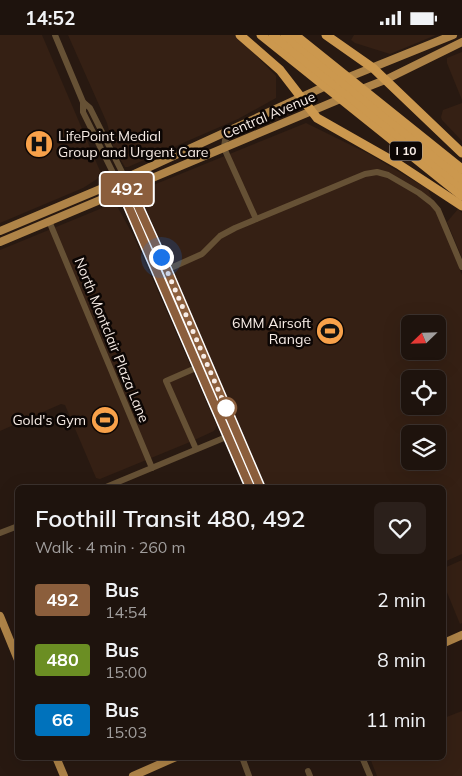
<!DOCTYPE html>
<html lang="en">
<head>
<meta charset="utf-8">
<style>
  body { margin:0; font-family:Mulish,sans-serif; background:#2b201b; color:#f1f3f6; height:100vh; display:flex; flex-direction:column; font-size:19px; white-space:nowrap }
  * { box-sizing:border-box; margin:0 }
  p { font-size:16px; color:#a19e9d }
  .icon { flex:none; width:28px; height:28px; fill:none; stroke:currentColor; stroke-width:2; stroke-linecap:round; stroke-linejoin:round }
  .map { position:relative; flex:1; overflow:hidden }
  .sheet { position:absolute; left:15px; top:450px; width:431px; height:275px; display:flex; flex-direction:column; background:#1e130d; border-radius:8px; box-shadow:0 5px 20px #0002,0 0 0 1px #3c322e }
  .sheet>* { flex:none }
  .badge { padding:0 10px; border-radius:4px; font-size:18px; line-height:32px }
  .needle { width:32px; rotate:247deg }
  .fabs { position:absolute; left:401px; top:280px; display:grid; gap:10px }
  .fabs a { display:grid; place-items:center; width:45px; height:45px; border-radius:8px; background:#1e130d; box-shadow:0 5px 20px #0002,0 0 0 1px #3c322e; font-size:25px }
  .you { position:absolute; width:25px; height:25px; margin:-12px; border:4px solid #fff; border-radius:50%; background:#1a73e8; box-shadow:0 0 0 8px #1a73e833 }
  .map>.badge { position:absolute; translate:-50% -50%; box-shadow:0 0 0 2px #fff }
  .round { display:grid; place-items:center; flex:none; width:52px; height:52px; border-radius:8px; background:#2b201b }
  .summary { display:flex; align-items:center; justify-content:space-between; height:85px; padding:0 20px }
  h1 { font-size:24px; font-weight:600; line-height:38px }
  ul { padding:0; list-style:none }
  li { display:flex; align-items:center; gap:15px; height:60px; padding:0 20px }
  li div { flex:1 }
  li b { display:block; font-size:19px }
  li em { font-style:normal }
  li .badge { min-width:55px; font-weight:700; text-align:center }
  .status { display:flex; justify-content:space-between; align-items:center; height:35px; padding:0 25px; background:#1e130d; direction:ltr }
  .status svg { height:14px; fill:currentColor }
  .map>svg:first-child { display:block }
  .built { fill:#352014; fill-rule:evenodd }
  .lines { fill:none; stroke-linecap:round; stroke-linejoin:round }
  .minor { stroke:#665135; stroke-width:6 }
  .major { stroke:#af8448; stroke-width:8 }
  .highway { stroke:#cc984e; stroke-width:9 }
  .line-casing { stroke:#fff; stroke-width:11 }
  .line { stroke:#8b5e3c; stroke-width:8 }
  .walk { stroke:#f7ece6; stroke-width:5; stroke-dasharray:0 9 }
  .stop-dot { fill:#fff; stroke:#8b5e3c; stroke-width:2.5 }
  .labels { text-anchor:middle; stroke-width:5; stroke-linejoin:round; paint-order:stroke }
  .shield { fill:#0c0604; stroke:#b0a7a2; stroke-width:1 }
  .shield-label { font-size:12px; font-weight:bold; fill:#f7ece6 }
  .street-label { font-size:14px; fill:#f7ece6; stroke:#0c0604 }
  .poi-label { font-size:14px; fill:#f7ece6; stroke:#0c0604; text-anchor:end }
</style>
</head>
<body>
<div class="status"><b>14:52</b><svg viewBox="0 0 49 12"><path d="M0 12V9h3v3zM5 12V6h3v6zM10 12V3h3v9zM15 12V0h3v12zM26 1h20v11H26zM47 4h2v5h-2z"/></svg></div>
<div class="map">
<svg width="462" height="741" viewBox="0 0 462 741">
  <rect width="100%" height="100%" fill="#281911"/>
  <!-- built -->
  <g class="built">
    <polygon points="0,0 42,0 100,136 97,144 83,153 0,188"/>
    <polygon points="68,0 236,0 276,41 276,63 238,84 128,132 125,132 114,114 107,88"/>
    <polygon points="354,0 436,0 390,19 355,8 351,5"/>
    <polygon points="462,17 462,65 447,28 447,23"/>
    <polygon points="462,68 462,106 442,85 441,82 443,75"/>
    <path d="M 306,88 L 369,119 L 428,154 L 462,240 L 462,519 L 444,527 L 444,452 L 265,452 L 140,160 L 141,155 ZM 410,289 L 438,289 L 438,316 L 410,316 ZM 410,344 L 438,344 L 438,371 L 410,371 ZM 410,399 L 438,399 L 438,426 L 410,426 Z"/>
    <polygon points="112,169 117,171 134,202 217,391 214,396 190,407 100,444 96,443 65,370 61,369 0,396 0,215"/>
    <polygon points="458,174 462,178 462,223 447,187"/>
    <polygon points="462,525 462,588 460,589 444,550 444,533"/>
    <polygon points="462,676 462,741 377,741 370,723 444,722 444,683"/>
  </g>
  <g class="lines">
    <!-- minor -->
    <g class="minor">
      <polyline points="55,0 83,67 83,77 122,156 250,452"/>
      <polyline points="83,67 90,73 130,153 167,235 260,452"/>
      <polyline points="245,89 225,105 224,113 256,184"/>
      <polyline points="49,186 152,433"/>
      <polyline points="164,236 202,219 220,201 235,193 365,139 377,137 388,140 419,158 432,168 438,175 462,232"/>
      <polyline points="196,414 166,346 198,332"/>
      <polyline points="106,452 231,400"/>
      <polyline points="0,498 18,491"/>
      <polyline points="242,722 249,741"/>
      <polyline points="362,722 370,741"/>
      <polyline points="308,736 310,741"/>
    </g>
    <!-- major -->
    <g class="major">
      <polyline points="344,44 453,0"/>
      <polyline points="357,56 385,45 462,7"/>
      <polyline points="0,196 117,147 328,50"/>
      <polyline points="0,207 345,62"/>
      <polyline points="0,581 18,625"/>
      <polyline points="444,608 462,600"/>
      <polyline points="56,722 64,741"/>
      <polyline points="133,741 176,722"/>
    </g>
    <!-- highway -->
    <g class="highway">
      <polyline points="240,0 280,35 317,83 398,129 462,171"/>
      <polyline points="261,0 462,161"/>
      <polyline points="273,0 462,152"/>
      <polyline points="285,0 462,144"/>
      <polyline points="295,0 462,134"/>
      <polyline points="326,0 373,33 462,118"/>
    </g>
  </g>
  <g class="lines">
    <defs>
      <polyline id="line" points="250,452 122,156 130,153 167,235 260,452"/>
    </defs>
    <!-- line casing -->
    <use href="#line" class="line-casing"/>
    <!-- line -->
    <use href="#line" class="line"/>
    <!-- walk -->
    <polyline class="walk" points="161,222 229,380 226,373"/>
  </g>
  <!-- icons -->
  <defs>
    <symbol id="hospital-disc" viewBox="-11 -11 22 22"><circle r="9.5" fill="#f8a14a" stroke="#0c0604"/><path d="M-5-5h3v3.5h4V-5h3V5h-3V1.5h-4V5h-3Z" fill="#111"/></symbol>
    <symbol id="stadium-disc" viewBox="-11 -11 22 22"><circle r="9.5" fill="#f8a14a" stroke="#0c0604"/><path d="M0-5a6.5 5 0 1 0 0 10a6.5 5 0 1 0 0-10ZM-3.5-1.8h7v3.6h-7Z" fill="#111"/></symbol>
  </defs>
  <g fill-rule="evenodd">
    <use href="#hospital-disc" x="23" y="93" width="32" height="32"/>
    <use href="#stadium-disc" x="314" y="280" width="32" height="32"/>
    <use href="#stadium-disc" x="89" y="369" width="32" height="32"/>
  </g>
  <!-- markers -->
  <circle class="stop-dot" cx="226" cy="373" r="10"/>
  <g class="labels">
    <!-- shield labels -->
    <rect class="shield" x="390" y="106.5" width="32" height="19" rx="4"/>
    <g class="shield-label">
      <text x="406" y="120">I 10</text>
    </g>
    <!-- street labels -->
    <g class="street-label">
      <text transform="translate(269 80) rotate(-23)" y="5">Central Avenue</text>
      <text transform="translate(112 305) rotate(68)" y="5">North Montclair Plaza Lane</text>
    </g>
    <!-- poi labels -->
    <g class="poi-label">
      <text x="58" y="106" text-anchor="start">LifePoint Medial<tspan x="58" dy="16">Group and Urgent Care</tspan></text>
      <text x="311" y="293">6MM Airsoft<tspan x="311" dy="16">Range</tspan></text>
      <text x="86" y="390">Gold's Gym</text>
    </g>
  </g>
</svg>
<div class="fabs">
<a><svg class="needle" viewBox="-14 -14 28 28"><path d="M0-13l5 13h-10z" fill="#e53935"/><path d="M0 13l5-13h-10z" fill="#a19e9d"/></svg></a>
<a><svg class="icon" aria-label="locate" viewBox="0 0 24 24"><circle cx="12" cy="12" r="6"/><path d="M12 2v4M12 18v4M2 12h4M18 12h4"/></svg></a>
<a><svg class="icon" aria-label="layers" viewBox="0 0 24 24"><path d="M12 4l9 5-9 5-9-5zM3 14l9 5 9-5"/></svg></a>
</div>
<div class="you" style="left:161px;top:222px"></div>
<b class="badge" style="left:127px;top:154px;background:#8b5e3c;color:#fff">492</b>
<section class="sheet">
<div class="summary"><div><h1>Foothill Transit 480, 492</h1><p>Walk · 4 min · 260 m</p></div><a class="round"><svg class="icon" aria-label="heart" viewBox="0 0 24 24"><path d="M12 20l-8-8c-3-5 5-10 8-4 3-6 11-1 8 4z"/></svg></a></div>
<ul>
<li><span class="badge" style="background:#8b5e3c;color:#fff">492</span><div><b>Bus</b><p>14:54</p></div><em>2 min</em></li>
<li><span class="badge" style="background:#6b8e23;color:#fff">480</span><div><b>Bus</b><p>15:00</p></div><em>8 min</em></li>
<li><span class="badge" style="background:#0072bc;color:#fff">66</span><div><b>Bus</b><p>15:03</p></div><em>11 min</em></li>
</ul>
</section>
</div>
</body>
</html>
